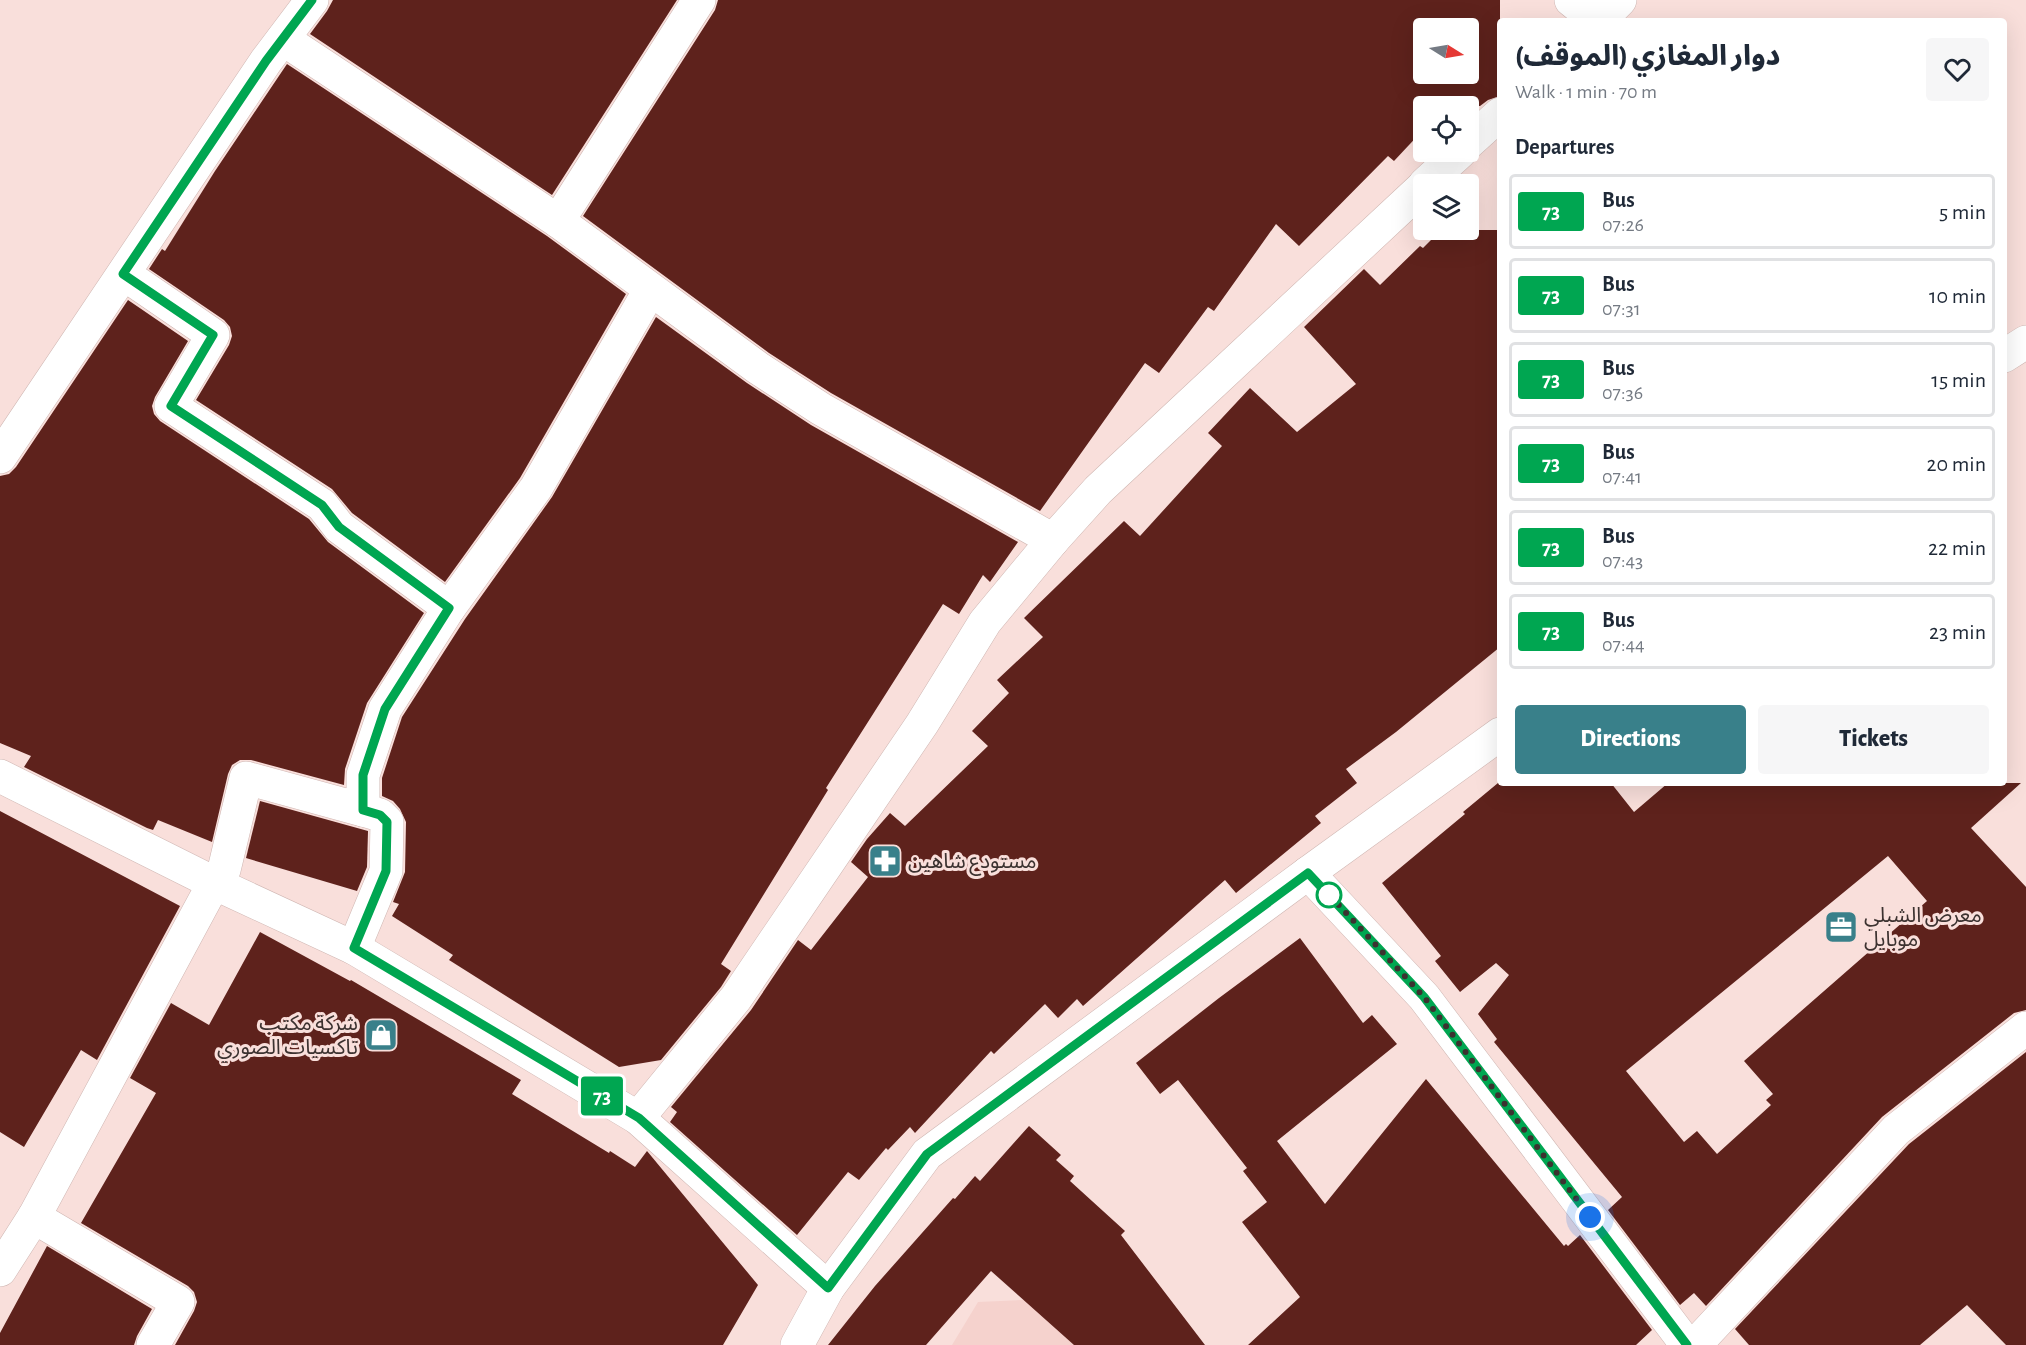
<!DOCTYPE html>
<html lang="en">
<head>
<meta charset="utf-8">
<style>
  body { margin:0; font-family:"Alegreya Sans","Noto Sans Arabic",sans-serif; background:#f6f6f7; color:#1f2937; height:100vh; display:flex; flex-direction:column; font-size:22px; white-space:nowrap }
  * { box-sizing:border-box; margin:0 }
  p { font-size:20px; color:#747a83 }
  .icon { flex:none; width:33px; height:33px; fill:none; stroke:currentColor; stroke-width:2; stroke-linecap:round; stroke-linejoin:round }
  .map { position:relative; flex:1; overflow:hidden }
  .sheet { position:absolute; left:1497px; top:18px; width:510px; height:768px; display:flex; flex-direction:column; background:#fff; border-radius:6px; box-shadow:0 6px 24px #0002 }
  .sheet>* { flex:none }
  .badge { padding:0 12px; border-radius:4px; font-size:21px; line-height:39px }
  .needle { width:39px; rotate:101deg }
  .fabs { position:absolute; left:1413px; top:18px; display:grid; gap:12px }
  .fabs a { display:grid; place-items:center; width:66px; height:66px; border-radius:6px; background:#fff; box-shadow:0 6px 24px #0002; font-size:30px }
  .you { position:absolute; width:30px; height:30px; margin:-15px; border:4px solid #fff; border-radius:50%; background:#1a73e8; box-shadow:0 0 0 9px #1a73e833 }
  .map>.badge { position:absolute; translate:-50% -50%; box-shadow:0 0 0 3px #fff }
  h2 { padding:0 18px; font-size:22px; line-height:54px }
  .round { display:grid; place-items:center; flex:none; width:63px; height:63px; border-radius:6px; background:#f6f6f7 }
  .summary { display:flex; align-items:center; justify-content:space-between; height:102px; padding:0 18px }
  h1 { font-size:28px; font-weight:800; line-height:45px }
  .cta { display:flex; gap:12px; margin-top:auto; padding:12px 18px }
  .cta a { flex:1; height:69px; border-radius:6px; background:#39808a; color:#fff; font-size:24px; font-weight:800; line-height:69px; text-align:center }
  .cta a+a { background:#f6f6f7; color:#1f2937 }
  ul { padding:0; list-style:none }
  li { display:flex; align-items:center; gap:18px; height:75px; margin:0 12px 9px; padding:0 6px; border:3px solid #e0e1e3; border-radius:6px }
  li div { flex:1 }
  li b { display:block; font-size:22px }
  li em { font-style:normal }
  li .badge { min-width:66px; font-weight:700; text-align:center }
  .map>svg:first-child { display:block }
  .built { fill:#f5d2cd }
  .building { fill:#5e221c; fill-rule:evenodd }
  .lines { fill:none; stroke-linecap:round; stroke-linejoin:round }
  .street-casing { stroke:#cfb6b2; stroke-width:34 }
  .secondary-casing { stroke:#cfb6b2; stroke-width:34 }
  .street { stroke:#fff; stroke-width:33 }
  .secondary { stroke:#fff; stroke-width:33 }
  .line-casing { stroke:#fff; stroke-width:14 }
  .line { stroke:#00a651; stroke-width:9 }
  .walk { stroke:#3c3230; stroke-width:6; stroke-dasharray:0 10.8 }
  .stop-dot { fill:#fff; stroke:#00a651; stroke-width:3 }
  .labels { text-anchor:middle; stroke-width:6; stroke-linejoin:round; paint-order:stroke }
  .poi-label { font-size:21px; fill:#3c3230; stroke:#f9dfdb; text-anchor:start }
</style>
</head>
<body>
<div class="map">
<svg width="2026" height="1345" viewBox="0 0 2026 1345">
  <rect width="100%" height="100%" fill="#f9dfdb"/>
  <!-- built -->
  <polygon class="built" points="1114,1296 1161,1345 952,1345 978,1302"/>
  <!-- building -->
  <g class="building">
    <polygon points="333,0 677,0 552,195 310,34 327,11"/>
    <path d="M 718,0 L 1500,0 L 1500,96 L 1488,100 L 1480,106 L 1424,106 L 1424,129 L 1394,161 L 1388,156 L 1299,246 L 1276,224 L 1214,311 L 1208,307 L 1159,373 L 1145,363 L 1040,511 L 831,393 L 769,353 L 583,216 L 715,10 ZM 1424,28 L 1468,28 L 1468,74 L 1424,74 Z"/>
    <polygon points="287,64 547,236 626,294 520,478 445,582 352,513 332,489 196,400 229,345 232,336 230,327 224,320 149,269 162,249 165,251 215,171"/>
    <polygon points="1441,230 1500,230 1500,647 1396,732 1346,769 1357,783 1315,816 1321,823 1236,893 1225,880 1083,1006 1077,999 1058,1018 1045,1004 994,1054 991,1051 915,1133 910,1127 888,1150 886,1148 859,1180 848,1172 797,1235 670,1122 677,1112 671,1107 751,1010 798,940 811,950 868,877 851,862 867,839 890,813 905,826 988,746 972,731 1009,693 997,680 1043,637 1024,618 1124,521 1140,536 1222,446 1208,433 1250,388 1297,432 1356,384 1304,327 1364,269 1380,285 1420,246 1423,248"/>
    <polygon points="128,300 188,341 155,397 152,406 154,414 160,421 309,519 328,542 424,613 367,703 345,769 344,785 251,760 240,760 232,765 228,774 212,842 158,820 153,830 147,828 24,767 31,756 0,743 0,476 9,474 16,467"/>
    <polygon points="656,317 747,383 811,425 1018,542 990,582 983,575 959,614 943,604 826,788 828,790 721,964 731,971 721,987 661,1060 619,1067 449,960 453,955 392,916 399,904 393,902 405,872 406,822 400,809 393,801 382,796 382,778 402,717 465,619 552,497"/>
    <path d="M 1498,783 L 1611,783 L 1634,812 L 1668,783 L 2021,783 L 1971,828 L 2026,887 L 2026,1010 L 2014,1013 L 1882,1117 L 1706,1306 L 1694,1293 L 1680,1305 L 1608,1210 L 1622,1197 L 1494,1042 L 1497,1039 L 1478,1014 L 1509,975 L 1496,963 L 1460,992 L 1435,961 L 1441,956 L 1382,883 L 1465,814 L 1463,812 ZM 1888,856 L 1927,901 L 1744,1061 L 1773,1094 L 1766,1100 L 1771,1105 L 1717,1154 L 1697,1131 L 1684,1142 L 1626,1071 Z"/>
    <polygon points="260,801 368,831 367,867 357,891 246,858"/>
    <polygon points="0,811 180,906 97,1060 81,1050 24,1147 0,1132"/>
    <polygon points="260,932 350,981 351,980 521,1080 512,1094 609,1153 610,1151 635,1167 647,1151 758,1285 723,1345 175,1345 194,1311 197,1302 194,1292 188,1286 81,1223 156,1093 130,1078 171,1003 209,1025"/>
    <polygon points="1300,938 1363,1023 1372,1015 1397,1044 1277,1141 1325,1204 1426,1079 1564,1246 1566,1244 1568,1246 1580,1235 1652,1330 1636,1345 1248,1345 1300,1297 1242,1222 1267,1202 1243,1171 1247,1168 1178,1080 1160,1094 1136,1063 1219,998"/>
    <polygon points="2026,1052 2026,1345 2006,1345 1967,1305 1920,1345 1749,1345 1735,1329 1909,1144"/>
    <polygon points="1029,1126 1061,1155 1056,1160 1074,1176 1070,1181 1125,1231 1121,1235 1205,1345 1074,1345 991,1271 926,1345 828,1345 875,1286 953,1198 955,1199 975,1176 980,1181"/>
    <polygon points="47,1246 152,1309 137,1336 134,1345 0,1345 0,1333"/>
  </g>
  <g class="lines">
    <defs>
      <g id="street">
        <polyline points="1571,0 1597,21"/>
        <polyline points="1599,21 1620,0"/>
        <polyline points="283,39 558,221 758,368 821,409 1053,540"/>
        <polyline points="1468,143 1500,114"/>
        <polyline points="1425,184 1460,152"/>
        <polyline points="558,221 699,0"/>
        <polyline points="124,274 213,335 171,406 322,505 339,527 449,608"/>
        <polyline points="0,457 266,61 312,0"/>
        <polyline points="0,776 214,883 354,948 638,1118 828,1288"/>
        <polyline points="1308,873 1424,997 1687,1345"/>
        <polyline points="354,948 386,871 387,822 380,815 363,810"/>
        <polyline points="638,1118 736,998 922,724 985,622 1053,540 1098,490 1424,186"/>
        <polyline points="34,1217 178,1302 153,1345"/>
        <polyline points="0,1270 34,1217 214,883 224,870 246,778 363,810 363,775 385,709 449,608 536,488 650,290"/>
        <polyline points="1695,1345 1896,1130 2026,1028"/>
      </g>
      <g id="secondary">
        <polyline points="2004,356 2026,342"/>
        <polyline points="797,1345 828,1288 927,1154 1308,873 1500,734"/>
      </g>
    </defs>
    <!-- street casing -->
    <use href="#street" class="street-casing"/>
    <!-- secondary casing -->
    <use href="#secondary" class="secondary-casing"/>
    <!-- street -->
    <use href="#street" class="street"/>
    <!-- secondary -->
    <use href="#secondary" class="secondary"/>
  </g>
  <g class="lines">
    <defs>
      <polyline id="line" points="312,0 266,61 123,274 213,335 171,406 322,505 339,527 449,608 385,709 363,775 363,810 380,815 387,822 386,871 354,948 639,1118 828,1288 927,1154 1308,873 1424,997 1687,1345"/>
    </defs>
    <!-- line casing -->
    <use href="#line" class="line-casing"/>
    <!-- line -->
    <use href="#line" class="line"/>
    <!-- walk -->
    <polyline class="walk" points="1329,895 1323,888 1424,997 1590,1217"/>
  </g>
  <!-- icons -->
  <defs>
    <symbol id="pharmacy-square" viewBox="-11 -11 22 22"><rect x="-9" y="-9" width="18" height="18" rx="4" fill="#39808a" stroke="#f9dfdb"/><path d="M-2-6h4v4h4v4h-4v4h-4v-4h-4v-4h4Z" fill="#fff"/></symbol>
    <symbol id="office-square" viewBox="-11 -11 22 22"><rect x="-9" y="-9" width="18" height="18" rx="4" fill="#39808a" stroke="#f9dfdb"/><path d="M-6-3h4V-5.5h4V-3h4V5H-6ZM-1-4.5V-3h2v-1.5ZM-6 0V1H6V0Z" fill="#fff"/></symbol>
    <symbol id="shop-square" viewBox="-11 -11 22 22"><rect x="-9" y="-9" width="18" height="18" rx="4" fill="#39808a" stroke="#f9dfdb"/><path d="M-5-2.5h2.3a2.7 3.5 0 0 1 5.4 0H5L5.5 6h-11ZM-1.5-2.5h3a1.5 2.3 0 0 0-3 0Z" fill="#fff"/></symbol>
  </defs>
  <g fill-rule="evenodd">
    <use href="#pharmacy-square" x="866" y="842" width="38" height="38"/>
    <use href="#office-square" x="1822" y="908" width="38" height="38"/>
    <use href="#shop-square" x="362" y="1016" width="38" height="38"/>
  </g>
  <!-- markers -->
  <circle class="stop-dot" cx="1329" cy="895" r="12"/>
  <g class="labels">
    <!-- poi labels -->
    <g class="poi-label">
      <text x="908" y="868">مستودع شاهين</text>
      <text x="1864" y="922">معرض الشبلي<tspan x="1864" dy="24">موبايل</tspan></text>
      <text x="358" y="1030" text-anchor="end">شركة مكتب<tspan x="358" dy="24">تاكسيات الصوري</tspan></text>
    </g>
  </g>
</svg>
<div class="fabs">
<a><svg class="needle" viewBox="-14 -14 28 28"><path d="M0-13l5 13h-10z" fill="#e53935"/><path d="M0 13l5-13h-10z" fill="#747a83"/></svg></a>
<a><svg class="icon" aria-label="locate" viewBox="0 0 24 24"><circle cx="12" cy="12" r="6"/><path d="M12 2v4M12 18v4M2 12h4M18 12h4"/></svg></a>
<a><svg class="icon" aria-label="layers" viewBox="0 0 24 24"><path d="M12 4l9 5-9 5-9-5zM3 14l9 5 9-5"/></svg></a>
</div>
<div class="you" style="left:1590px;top:1217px"></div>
<b class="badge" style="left:602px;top:1096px;background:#00a651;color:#fff">73</b>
<section class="sheet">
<div class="summary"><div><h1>دوار المغازي (الموقف)</h1><p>Walk · 1 min · 70 m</p></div><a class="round"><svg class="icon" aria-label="heart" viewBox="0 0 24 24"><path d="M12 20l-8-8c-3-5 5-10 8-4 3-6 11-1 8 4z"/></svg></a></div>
<h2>Departures</h2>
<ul>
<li><span class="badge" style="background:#00a651;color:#fff">73</span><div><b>Bus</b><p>07:26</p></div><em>5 min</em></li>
<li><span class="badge" style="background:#00a651;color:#fff">73</span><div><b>Bus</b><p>07:31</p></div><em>10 min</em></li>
<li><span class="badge" style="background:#00a651;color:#fff">73</span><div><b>Bus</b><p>07:36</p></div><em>15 min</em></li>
<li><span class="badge" style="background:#00a651;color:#fff">73</span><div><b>Bus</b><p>07:41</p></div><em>20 min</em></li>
<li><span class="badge" style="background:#00a651;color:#fff">73</span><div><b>Bus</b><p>07:43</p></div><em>22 min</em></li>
<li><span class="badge" style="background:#00a651;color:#fff">73</span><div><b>Bus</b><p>07:44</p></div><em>23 min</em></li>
</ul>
<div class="cta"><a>Directions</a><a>Tickets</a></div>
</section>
</div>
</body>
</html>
